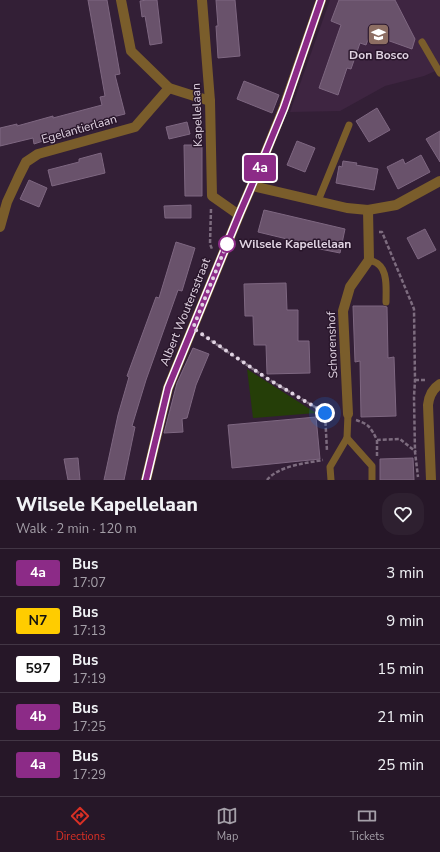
<!DOCTYPE html>
<html lang="en">
<head>
<meta charset="utf-8">
<style>
  body { margin:0; font-family:"Nunito Sans",sans-serif; background:#2e2030; color:#f1f3f6; height:100vh; display:flex; flex-direction:column; font-size:15px; white-space:nowrap }
  * { box-sizing:border-box; margin:0 }
  p { font-size:13px; color:#a49fa8 }
  .icon { flex:none; width:22px; height:22px; fill:none; stroke:currentColor; stroke-width:2; stroke-linecap:round; stroke-linejoin:round }
  .map { position:relative; height:480px; overflow:hidden }
  .drawer { display:flex; flex-direction:column; background:#261728; flex:1 }
  .drawer>* { flex:none }
  .badge { padding:0 8px; border-radius:3px; font-size:14px; line-height:26px }
  .you { position:absolute; width:20px; height:20px; margin:-10px; border:3px solid #fff; border-radius:50%; background:#1a73e8; box-shadow:0 0 0 6px #1a73e833 }
  .map>.badge { position:absolute; translate:-50% -50%; box-shadow:0 0 0 2px #fff }
  .round { display:grid; place-items:center; flex:none; width:42px; height:42px; border-radius:16px; background:#2e2030 }
  .summary { display:flex; align-items:center; justify-content:space-between; height:68px; padding:0 16px }
  h1 { font-size:19px; font-weight:800; line-height:30px }
  ul { padding:0; list-style:none }
  li { display:flex; align-items:center; gap:12px; height:48px; padding:0 16px; border-top:1px solid #423645 }
  li div { flex:1 }
  li b { display:block; font-size:15px }
  li em { font-style:normal }
  li .badge { min-width:44px; font-weight:700; text-align:center }
  .tab-bar { display:flex; justify-content:space-around; align-items:center; height:56px; border-top:1px solid #423645; background:#261728; font-size:11px; color:#a49fa8 }
  .tab-bar a { display:grid; justify-items:center; gap:2px }
  .tab-bar .active { color:#d93025 }
  .map>svg:first-child { display:block }
  .built { fill:#3e2541 }
  .green { fill:#253e08 }
  .building { fill:#69526b; stroke:#7e6781 }
  .lines { fill:none; stroke-linecap:round; stroke-linejoin:round }
  .path { stroke:#7d6c7f; stroke-width:2.5; stroke-dasharray:4 2; stroke-linecap:butt }
  .lane { stroke:#7a5d2b; stroke-width:7 }
  .street { stroke:#7a5d2b; stroke-width:10 }
  .line-casing { stroke:#fff; stroke-width:9 }
  .line { stroke:#8c2b87; stroke-width:6 }
  .walk { stroke:#e0d3e2; stroke-width:4; stroke-dasharray:0 7.2 }
  .stop-dot { fill:#fff; stroke:#8c2b87; stroke-width:2 }
  .labels { text-anchor:middle; stroke-width:3; stroke-linejoin:round; paint-order:stroke }
  .poi-label { font-size:12px; font-weight:bold; fill:#e0d3e2; stroke:#29162b }
  .street-label { font-size:12px; fill:#e0d3e2; stroke:#29162b }
  .stop-label { font-size:12px; font-weight:bold; fill:#e0d3e2; stroke:#29162b; text-anchor:start }
</style>
</head>
<body>
<div class="map">
<svg width="440" height="480" viewBox="0 0 440 480">
  <rect width="100%" height="100%" fill="#331f36"/>
  <!-- built -->
  <polygon class="built" points="330,0 440,0 440,69 424,76 385,86 340,111 290,112"/>
  <!-- green -->
  <polygon class="green" points="247,369 316,413 253,418"/>
  <!-- building -->
  <g class="building">
    <polygon points="88,0 107,0 120,74 115,75 125,114 92,122 94,127 58,136 34,144 33,138 0,146 0,128 17,124 17,126 53,116 53,118 102,105 100,97 105,96"/>
    <polygon points="147,0 157,0 162,43 150,45 145,16 142,17 140,1"/>
    <polygon points="216,0 235,0 240,56 218,58 216,26 218,26"/>
    <polygon points="339,0 395,0 415,39 412,49 370,34 366,45 360,43 351,69 347,68 338,95 319,88 341,25 331,21"/>
    <polygon points="244,81 279,95 272,113 237,99"/>
    <polygon points="377,108 390,130 369,142 356,121"/>
    <polygon points="187,122 190,134 169,139 166,127"/>
    <polygon points="440,131 440,162 426,139"/>
    <polygon points="297,141 315,148 305,172 287,165"/>
    <polygon points="184,145 202,145 202,196 185,196"/>
    <polygon points="101,153 105,173 52,186 48,170 79,162 79,159"/>
    <polygon points="421,155 430,172 398,189 387,167 403,159 405,164"/>
    <polygon points="343,161 357,163 356,165 378,169 374,190 336,183 339,166 342,167"/>
    <polygon points="29,180 47,188 39,207 20,199"/>
    <polygon points="191,205 191,218 165,218 164,206"/>
    <polygon points="264,210 345,229 340,253 315,248 316,246 258,232"/>
    <polygon points="425,229 436,250 418,259 407,238"/>
    <polygon points="176,242 195,248 182,291 178,290 146,380 132,426 135,427 124,480 104,480 118,415 129,377 127,376 156,297 159,298"/>
    <polygon points="286,283 287,310 298,310 298,341 309,341 310,373 267,374 266,345 254,345 253,316 245,316 244,284"/>
    <polygon points="353,306 383,306 387,307 388,358 394,357 396,416 361,417 360,361 355,362"/>
    <polygon points="193,348 209,354 196,385 187,418 182,419 183,432 164,433 177,383"/>
    <polygon points="316,417 320,459 232,468 228,425"/>
    <polygon points="78,458 80,480 68,480 64,459"/>
    <polygon points="413,458 414,480 380,480 380,459"/>
  </g>
  <g class="lines">
    <!-- path -->
    <g class="path">
      <polyline points="211,209 210,244 212,249"/>
      <polyline points="379,232 382,232 414,309 415,380 414,397 415,452 418,477"/>
      <polyline points="201,334 268,379 325,413 327,451"/>
      <polyline points="415,380 427,380"/>
      <path d="M 356,420 C 369,424 371,428 377,440 L 400,439 L 416,452"/>
      <polyline points="377,440 377,457"/>
      <path d="M 267,480 C 278,466 306,463 323,460"/>
    </g>
    <!-- lane -->
    <g class="lane">
      <polyline points="422,42 440,73"/>
      <polyline points="318,201 349,125"/>
      <path d="M 369,260 C 372,261 376,262 378,264 C 388,271 386,291 386,302"/>
      <polyline points="347,438 372,466 372,480"/>
      <polyline points="331,480 330,467 347,438 348,414"/>
    </g>
    <!-- street -->
    <g class="street">
      <polyline points="121,0 131,51 169,88 210,101"/>
      <polyline points="202,0 210,101 212,196 239,215"/>
      <polyline points="252,186 347,208 368,210 396,205 440,181"/>
      <polyline points="0,227 7,202 19,176 26,162 38,154 135,127 169,88"/>
      <polyline points="348,414 343,311 350,287 369,260 368,210"/>
      <polyline points="146,480 168,388 239,215 261,164 284,107 321,0"/>
      <path d="M 431,480 L 428,405 C 429,396 432,389 440,384"/>
    </g>
  </g>
  <g class="lines">
    <defs>
      <polyline id="line" points="146,480 168,388 239,215 261,164 284,108 321,0"/>
    </defs>
    <!-- line casing -->
    <use href="#line" class="line-casing"/>
    <!-- line -->
    <use href="#line" class="line"/>
    <!-- walk -->
    <polyline class="walk" points="227,244 228,241 193,328 268,379 325,413"/>
  </g>
  <!-- icons -->
  <defs>
    <symbol id="school-square" viewBox="-11 -11 22 22"><rect x="-9" y="-9" width="18" height="18" rx="4" fill="#8d6e63" stroke="#29162b"/><path d="M0-5L7-2L0 1L-7-2ZM-4 1L0 2.5L4 1V4Q0 6-4 4Z" fill="#fff"/></symbol>
  </defs>
  <g fill-rule="evenodd">
    <use href="#school-square" x="366" y="22" width="25" height="25"/>
  </g>
  <!-- markers -->
  <circle class="stop-dot" cx="227" cy="244" r="8"/>
  <g class="labels">
    <!-- poi labels -->
    <g class="poi-label">
      <text x="379" y="59">Don Bosco</text>
    </g>
    <!-- street labels -->
    <g class="street-label">
      <text transform="translate(197 115) rotate(-92)" y="4">Kapellelaan</text>
      <text transform="translate(79 129) rotate(-16)" y="4">Egelantierlaan</text>
      <text transform="translate(185 312) rotate(-68)" y="4">Albert Woutersstraat</text>
      <text transform="translate(332 345) rotate(-92)" y="4">Schorenshof</text>
    </g>
    <!-- stop labels -->
    <g class="stop-label">
      <text x="239" y="248">Wilsele Kapellelaan</text>
    </g>
  </g>
</svg>
<div class="you" style="left:325px;top:413px"></div>
<b class="badge" style="left:260px;top:168px;background:#8c2b87;color:#fff">4a</b>
</div>
<section class="drawer">
<div class="summary"><div><h1>Wilsele Kapellelaan</h1><p>Walk · 2 min · 120 m</p></div><a class="round"><svg class="icon" aria-label="heart" viewBox="0 0 24 24"><path d="M12 20l-8-8c-3-5 5-10 8-4 3-6 11-1 8 4z"/></svg></a></div>
<ul>
<li><span class="badge" style="background:#8c2b87;color:#fff">4a</span><div><b>Bus</b><p>17:07</p></div><em>3 min</em></li>
<li><span class="badge" style="background:#fc0;color:#111">N7</span><div><b>Bus</b><p>17:13</p></div><em>9 min</em></li>
<li><span class="badge" style="background:#fff;color:#111">597</span><div><b>Bus</b><p>17:19</p></div><em>15 min</em></li>
<li><span class="badge" style="background:#8c2b87;color:#fff">4b</span><div><b>Bus</b><p>17:25</p></div><em>21 min</em></li>
<li><span class="badge" style="background:#8c2b87;color:#fff">4a</span><div><b>Bus</b><p>17:29</p></div><em>25 min</em></li>
</ul>
</section>
<nav class="tab-bar">
<a class="active"><svg class="icon" aria-label="directions" viewBox="0 0 24 24"><path d="M12 3l9 9-9 9-9-9zM9 14v-3h6M13 9l2 2-2 2"/></svg>Directions</a>
<a><svg class="icon" aria-label="map" viewBox="0 0 24 24"><path d="M3 6l6-2 6 2 6-2v14l-6 2-6-2-6 2zM9 4v14M15 6v14"/></svg>Map</a>
<a><svg class="icon" aria-label="tickets" viewBox="0 0 24 24"><path d="M3 7h18v10H3zM15 7v10"/></svg>Tickets</a>
</nav>
</body>
</html>
